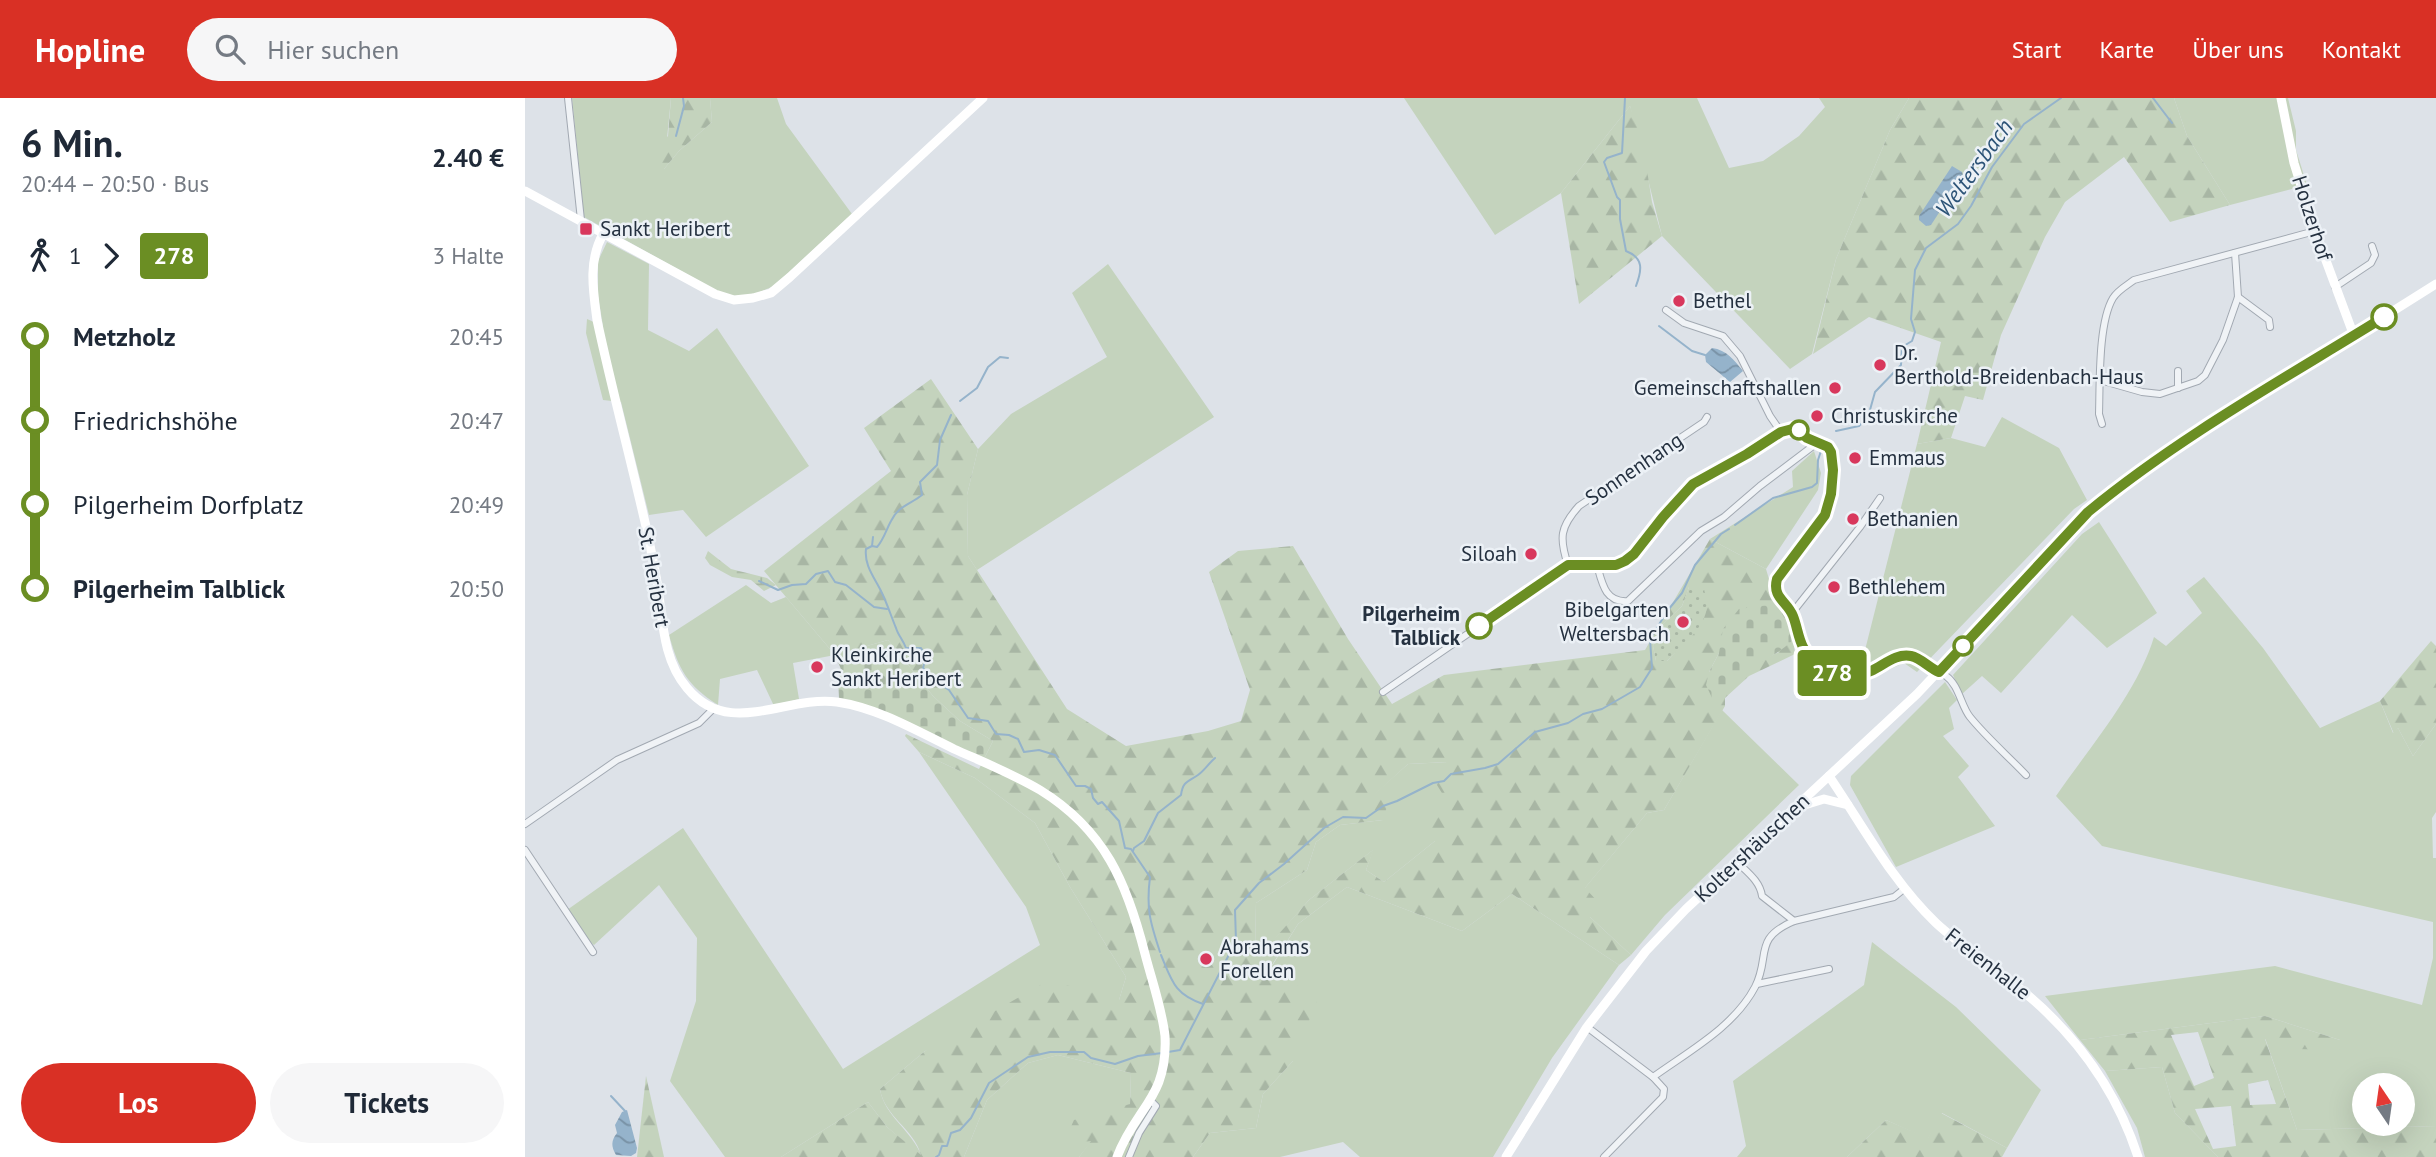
<!DOCTYPE html>
<html lang="de">
<head>
<meta charset="utf-8">
<style>
  body { margin:0; font-family:"PT Sans",sans-serif; background:#f6f6f7; color:#1f2937; height:100vh; display:flex; flex-direction:column; font-size:26px; white-space:nowrap }
  * { box-sizing:border-box; margin:0 }
  p { font-size:23px; color:#747a83 }
  .icon { flex:none; width:38px; height:38px; fill:none; stroke:currentColor; stroke-width:2; stroke-linecap:round; stroke-linejoin:round }
  .map { position:relative; flex:1; overflow:hidden }
  .details { display:flex; flex-direction:column; background:#fff; width:525px }
  .details>* { flex:none }
  .badge { padding:0 14px; border-radius:5px; font-size:24px; line-height:46px }
  .needle { width:46px; rotate:347deg }
  .buttons { position:absolute; left:1827px; top:975px; display:grid; gap:14px }
  .buttons a { display:grid; place-items:center; width:63px; height:63px; border-radius:50%; background:#fff; box-shadow:0 7px 28px #0002; font-size:35px }
  .map>.badge { position:absolute; translate:-50% -50%; box-shadow:0 0 0 4px #fff }
  .legs { display:flex; align-items:center; gap:10px; height:77px; padding:0 21px; font-size:23px }
  .legs p { margin-inline-start:auto }
  .overview { display:flex; align-items:center; justify-content:space-between; height:119px; padding:0 21px }
  h1 { font-size:38px; font-weight:700; line-height:52px }
  .button { display:flex; gap:14px; margin-top:auto; padding:14px 21px }
  .button a { flex:1; height:80px; border-radius:42px; background:#d93025; color:#fff; font-size:28px; font-weight:700; line-height:80px; text-align:center }
  .button a+a { background:#f6f6f7; color:#1f2937 }
  ul { padding:0 21px; list-style:none }
  li { display:flex; align-items:center; gap:24px; height:84px; font-size:26px }
  li i { display:grid; place-items:center; width:10px; height:100%; margin:0 9px; background:currentColor }
  li i::after { content:''; width:18px; height:18px; margin:-9px; border:5px solid; border-radius:50%; background:#fff }
  li p { margin-inline-start:auto }
  li:first-child i { background:linear-gradient(#0000 50%,currentColor 0) }
  li:last-child i { background:linear-gradient(currentColor 50%,#0000 0) }
  header { display:flex; align-items:center; gap:42px; box-sizing:border-box; height:98px; padding:0 35px; background:#d93025; color:#fff }
  header strong { font-size:33px }
  nav { display:flex; gap:38px; margin-inline-start:auto; font-size:24px }
  .search { width:490px; height:63px; background:#f6f6f7; display:flex; align-items:center; gap:18px; box-sizing:border-box; padding:0 24px; border-radius:38px; color:#747a83; font-size:26px }
  main { display:flex; flex:1; min-height:0 }
  .map>svg:first-child { display:block }
  .green { fill:#c4d3bd; fill-rule:evenodd }
  .forest { fill:url(#forest-firs); fill-rule:evenodd }
  .wetland { fill:url(#wetland-marsh) }
  .cemetery { fill:url(#cemetery-stones) }
  .garden { fill:url(#garden-dots) }
  .water { fill:url(#water-waves) }
  .lines { fill:none; stroke-linecap:round; stroke-linejoin:round }
  .stream { stroke:#95b3cb; stroke-width:2 }
  .street-casing { stroke:#a2a9b2; stroke-width:8 }
  .street { stroke:#f0f3f6; stroke-width:6 }
  .secondary { stroke:#fff; stroke-width:9 }
  .line-1-casing { stroke:#fff; stroke-width:16 }
  .line-1 { stroke:#6b8e23; stroke-width:10 }
  .poi-dot { fill:#d8375c; stroke:#ecf1f6; stroke-width:2.5 }
  .stop-1-dot { fill:#fff; stroke:#6b8e23; stroke-width:3.5 }
  .labels { text-anchor:middle; stroke-width:5; stroke-linejoin:round; paint-order:stroke }
  .street-label { font-size:21px; fill:#253140; stroke:#ecf1f6 }
  .poi-label { font-size:21px; fill:#253140; stroke:#ecf1f6; text-anchor:start }
  .stop-label { font-size:21px; font-weight:bold; fill:#253140; stroke:#ecf1f6; text-anchor:end }
  .water-label { font-size:23px; font-style:italic; fill:#2c5377; stroke:#ecf1f6 }
</style>
</head>
<body>
<header>
<strong>Hopline</strong>
<div class="search"><svg class="icon" aria-label="search" viewBox="0 0 24 24"><circle cx="10" cy="10" r="6"/><path d="M15 15l6 6"/></svg>Hier suchen</div>
<nav><a>Start</a><a>Karte</a><a>Über uns</a><a>Kontakt</a></nav>
</header>
<main>
<section class="details">
<div class="overview"><div><h1>6 Min.</h1><p>20:44 – 20:50 · Bus</p></div><b>2.40 €</b></div>
<div class="legs"><svg class="icon" aria-label="walk" viewBox="0 0 24 24"><circle cx="13" cy="4" r="2"/><path d="M13 8l-2 6 4 7M11 14l-3 7M7 12l3-4h3l4 4"/></svg>1<svg class="icon" aria-label="forward" viewBox="0 0 24 24"><path d="M9 5l7 7-7 7"/></svg><b class="badge" style="background:#6b8e23;color:#fff">278</b><p>3 Halte</p></div>
<ul>
<li><i style="color:#6b8e23"></i><b>Metzholz</b><p>20:45</p></li>
<li><i style="color:#6b8e23"></i><span>Friedrichshöhe</span><p>20:47</p></li>
<li><i style="color:#6b8e23"></i><span>Pilgerheim Dorfplatz</span><p>20:49</p></li>
<li><i style="color:#6b8e23"></i><b>Pilgerheim Talblick</b><p>20:50</p></li>
</ul>
<div class="button"><a>Los</a><a>Tickets</a></div>
</section>
<div class="map">
<svg width="1911" height="1059" viewBox="0 0 1911 1059">
  <defs>
    <pattern id="forest-firs" width="22" height="20" patternUnits="userSpaceOnUse" patternTransform="scale(1.75)"><rect width="22" height="20" fill="#c4d3bd"/><path d="M5 1l3.5 6h-7zM16 11l3.5 6h-7z" fill="#a8b6a4"/></pattern>
    <pattern id="wetland-marsh" width="20" height="14" patternUnits="userSpaceOnUse" patternTransform="scale(1.75)"><rect width="20" height="14" fill="#c4d3bd"/><path d="M1 5h8M5 5V1M11 12h8M15 12V8" fill="none" stroke="#a8b6a4"/></pattern>
    <pattern id="cemetery-stones" width="16" height="16" patternUnits="userSpaceOnUse" patternTransform="scale(1.75)"><rect width="16" height="16" fill="#c4d3bd"/><path d="M2 7V4a2 2 0 0 1 4 0v3zM10 15v-3a2 2 0 0 1 4 0v3z" fill="#a8b6a4"/></pattern>
    <pattern id="garden-dots" width="8" height="8" patternUnits="userSpaceOnUse" patternTransform="scale(1.75)"><rect width="8" height="8" fill="#c4d3bd"/><path d="M2 2h.1M6 6h.1" fill="none" stroke="#a8b6a4" stroke-width="1.8" stroke-linecap="round"/></pattern>
    <pattern id="water-waves" width="16" height="10" patternUnits="userSpaceOnUse" patternTransform="scale(1.75)"><rect width="16" height="10" fill="#95b3cb"/><path d="M0 5q4-4 8 0t8 0" fill="none" stroke="#7992a6"/></pattern>
  </defs>
  <rect width="100%" height="100%" fill="#dde2e8"/>
  <!-- green -->
  <g class="green">
    <polygon points="47,0 146,0 139,71 154,53 187,24 185,0 252,0 261,26 327,116 249,188 230,196 213,199 192,193 59,119"/>
    <polygon points="879,0 1172,0 1204,70 1238,63 1274,38 1300,9 1294,0 1384,0 1365,32 1311,161 1287,256 1265,271 1137,138 1105,8 1036,95 970,137"/>
    <polygon points="1649,0 1763,0 1771,33 1771,52 1782,87 1705,107 1662,38"/>
    <polygon points="82,144 124,166 123,232 164,253 192,230 284,368 181,439 158,412 124,417 96,304 78,302 61,235 62,221 78,228 73,198 73,163"/>
    <polygon points="583,166 689,319 452,472 443,458 442,397 453,351 486,316 582,259 547,195"/>
    <path d="M 1477,319 L 1534,350 L 1562,402 L 1549,411 L 1392,574 L 1379,565 C 1347,579 1324,592 1290,573 C 1281,568 1275,565 1270,556 L 1339,556 L 1392,346 L 1426,340 L 1460,349 Z"/>
    <polygon points="1289,353 1296,375 1293,392 1241,471 1185,441 1268,389 1267,373"/>
    <polygon points="1574,424 1632,515 1582,550 1547,517 1476,595 1457,578 1437,596 1428,577 1557,436"/>
    <path d="M 1679,479 L 1738,550 L 1795,630 L 1855,603 L 1868,635 L 1873,630 L 1888,658 L 1911,626 L 1911,714 L 1907,720 L 1908,760 L 1911,760 L 1911,1028 L 1772,1032 L 1740,940 L 1815,951 L 1815,942 L 1740,918 L 1555,942 L 1520,898 L 1750,868 L 1897,907 L 1908,860 L 1908,824 L 1577,748 L 1531,698 C 1564,650 1612,595 1629,539 L 1641,548 L 1677,515 L 1661,493 ZM 1839,987 L 1878,987 L 1878,1026 L 1839,1026 Z"/>
    <path d="M 221,487 L 246,505 L 261,499 L 310,557 L 268,565 L 274,601 L 249,608 L 232,572 L 195,581 L 193,607 C 162,587 154,572 144,537 Z"/>
    <polygon points="1420,584 1432,602 1424,610 1429,631 1418,638 1444,668 1433,679 1470,728 1371,769 1325,687 1326,678"/>
    <polygon points="1197,612 1274,687 1140,817 1106,857 1065,819 1059,791 1122,715 1139,712"/>
    <path d="M 394,654 L 450,680 L 510,725 L 545,789 L 601,879 L 594,902 L 400,953 L 355,991 C 359,1018 387,1032 397,1059 L 362,1029 L 343,1004 L 256,1059 L 200,1059 L 145,983 L 171,903 L 172,840 L 134,787 L 69,847 L 62,841 L 42,812 L 158,730 L 318,971 L 515,847 L 501,809 Z"/>
    <polygon points="923,664 921,700 910,743 859,784 841,772 848,752 784,802 735,858 730,854 731,805 782,772 791,744 815,727 858,722 847,698 883,666"/>
    <polygon points="822,789 937,833 987,796 1094,867 1027,960 968,1059 835,1059 818,1044 755,1059 668,1059 685,1035 731,1030 738,996 768,963 747,868 773,826"/>
    <polygon points="1347,844 1431,909 1516,992 1482,1050 1417,1015 1403,1041 1361,1022 1322,1059 1212,1059 1221,1048 1208,983 1339,887"/>
    <polygon points="533,957 606,975 605,1006 567,1043 554,1059 439,1059 462,1002 503,965"/>
    <polygon points="1637,969 1650,1015 1693,1059 1620,1059 1612,1030 1580,973"/>
  </g>
  <!-- forest -->
  <g class="forest">
    <polygon points="146,0 185,0 187,24 154,53 139,71 127,55 143,38"/>
    <polygon points="1384,0 1649,0 1662,38 1705,107 1645,124 1599,59 1540,104 1520,139 1476,237 1458,302 1440,298 1426,340 1392,346 1416,244 1344,219 1288,256 1311,161 1365,32"/>
    <polygon points="1105,8 1118,47 1127,104 1137,138 1054,206 1036,95"/>
    <path d="M 406,281 L 453,351 L 442,397 L 443,458 L 542,611 L 601,648 L 683,633 L 716,623 L 725,592 L 684,474 L 713,453 L 768,448 L 823,541 L 867,606 L 919,577 L 1120,552 L 1185,441 L 1241,471 L 1249,498 L 1266,527 L 1270,556 L 1224,578 L 1200,600 L 1200,608 L 1139,712 L 1122,715 L 1060,790 L 1074,805 L 1065,819 L 1106,857 L 1094,867 L 987,796 L 937,833 L 822,789 L 773,826 L 747,867 L 792,903 L 768,963 L 738,996 L 731,1030 L 685,1035 L 668,1059 L 554,1059 L 566,1043 L 538,1046 L 549,1022 L 605,1006 L 606,975 L 533,957 L 503,965 L 462,1002 L 439,1059 L 256,1059 L 343,1004 L 362,1029 L 396,1057 C 389,1031 359,1018 355,991 L 400,953 L 524,882 L 594,902 L 601,879 L 545,789 L 510,725 L 450,680 L 394,654 L 380,638 L 381,636 L 454,671 L 468,643 L 435,623 L 408,598 L 363,542 L 310,557 L 239,473 L 366,373 L 339,330 ZM 1164,489 L 1179,519 L 1163,541 L 1142,563 L 1131,563 L 1128,548 L 1136,528 L 1157,508 ZM 1254,554 L 1225,568 L 1198,588 L 1184,574 L 1194,555 ZM 922,664 L 907,679 L 920,700 L 901,719 L 910,743 L 859,784 L 841,772 L 849,751 L 784,802 L 734,858 L 730,854 L 731,805 L 782,772 L 791,744 L 815,727 L 858,722 L 864,702 L 848,698 L 883,666 Z"/>
    <polygon points="1906,543 1911,548 1911,626 1888,658 1873,630 1869,636 1855,603"/>
    <path d="M 1740,918 L 1815,942 L 1815,952 L 1770,951 L 1740,941 L 1772,1032 L 1911,1028 L 1911,1059 L 1693,1059 L 1650,1015 L 1637,969 L 1580,973 L 1555,942 ZM 1673,934 L 1689,980 L 1669,988 L 1646,937 ZM 1743,982 L 1751,1006 L 1725,1007 L 1723,986 ZM 1706,1008 L 1711,1048 L 1688,1051 L 1670,1011 Z"/>
    <polygon points="121,978 139,1059 112,1059"/>
    <polygon points="1416,1015 1482,1050 1477,1059 1322,1059 1361,1022 1403,1040"/>
  </g>
  <!-- wetland -->
  <polygon class="wetland" points="183,453 206,471 242,480 251,487 239,493 226,482 207,479 185,467 180,460"/>
  <!-- cemetery -->
  <g class="cemetery">
    <path d="M 1250,506 C 1259,518 1266,528 1266,544 C 1240,567 1211,571 1188,602 L 1181,587 L 1184,574 L 1194,555 L 1198,531 L 1214,511 Z"/>
    <polygon points="363,542 408,598 435,623 468,643 459,661 314,600 313,579 318,576 310,557"/>
  </g>
  <!-- garden -->
  <path class="garden" d="M 1164,489 L 1179,491 C 1180,496 1182,503 1182,508 C 1181,529 1156,549 1142,563 L 1131,563 L 1128,548 L 1136,528 L 1157,508 Z"/>
  <!-- water -->
  <g class="water">
    <polygon points="1427,68 1437,74 1438,78 1406,127 1401,128 1394,122 1394,118"/>
    <path d="M 1187,250 C 1202,252 1209,262 1218,273 L 1205,284 L 1181,264 L 1180,257 Z"/>
    <path d="M 102,1012 L 112,1050 L 111,1055 L 106,1058 L 91,1057 C 86,1048 86,1043 92,1035 L 90,1027 L 97,1014 Z"/>
  </g>
  <g class="lines">
    <!-- stream -->
    <g class="stream">
      <path d="M 1100,0 L 1097,55 L 1082,60 L 1079,64 L 1092,99 L 1095,102 L 1095,121 L 1101,153 C 1119,160 1117,172 1111,188"/>
      <polyline points="1628,0 1647,25"/>
      <polyline points="151,38 159,8 158,0"/>
      <polyline points="1134,228 1167,253 1180,257"/>
      <polyline points="435,303 452,290 463,269 475,259 483,260"/>
      <path d="M 426,317 L 415,342 L 412,367 L 395,384 L 397,397 C 386,406 373,408 366,423 C 361,432 359,441 352,449 L 347,448 L 341,451 C 339,467 349,479 356,493 C 362,505 366,518 371,530 C 373,537 378,542 381,550 L 396,550 L 401,559 L 398,570 L 407,581 L 424,592 L 443,620 L 463,623 L 471,636 L 484,637 L 493,641 L 499,654 L 514,652 L 530,657 L 551,688 L 560,688 L 566,691 L 568,700 L 573,706 L 577,704 L 594,723 L 600,750 L 606,751 L 625,779 C 621,810 625,824 635,854"/>
      <polyline points="1311,333 1334,328 1343,319 1350,294 1376,267 1377,249 1387,243 1390,234 1386,221 1390,172 1401,150 1433,126 1446,108 1467,69 1499,26 1536,0"/>
      <polyline points="1210,427 1248,400 1287,389 1292,385 1293,362 1296,353"/>
      <polyline points="347,448 348,439"/>
      <polyline points="234,483 253,492 267,487 281,486 291,476 303,473 310,484 321,487 349,509 362,511"/>
      <path d="M 608,753 L 609,750 L 619,743 L 633,715 L 656,697 C 658,683 663,684 673,677 C 679,673 684,665 690,660"/>
      <path d="M 636,857 C 647,883 649,896 678,906"/>
      <polyline points="643,954 655,952 711,843 710,812 734,785 759,766 799,730 818,719 841,720 858,708 872,703 908,685 919,683 926,676 960,670 973,666 1010,634 1043,625 1058,616 1077,611 1115,589 1127,570 1125,541 1143,512 1157,495 1170,467 1196,436 1204,431"/>
      <polyline points="86,998 100,1013"/>
      <polyline points="411,1059 414,1057 417,1048 422,1048 426,1035 435,1032 446,1020 464,985 503,959 525,954 559,954 566,960 590,966 613,958 637,955"/>
    </g>
    <defs>
      <g id="street">
        <polyline points="43,0 56,122"/>
        <polyline points="1810,189 1846,165 1850,157 1847,148"/>
        <polyline points="1713,199 1744,222 1745,229"/>
        <polyline points="1141,212 1159,225 1198,238 1215,258 1245,318 1256,334"/>
        <polyline points="1653,273 1653,290"/>
        <polyline points="1575,282 1617,294 1635,296 1673,283 1680,277 1698,242 1713,199 1710,155"/>
        <path d="M 1577,326 L 1574,316 C 1575,286 1573,225 1588,200 C 1593,192 1601,188 1609,182 L 1790,133"/>
        <path d="M 1043,467 C 1034,440 1035,429 1054,408 L 1179,324 L 1182,319"/>
        <path d="M 1072,467 C 1077,485 1080,505 1103,503 L 1176,433 L 1199,419 L 1235,388 L 1292,345"/>
        <polyline points="1267,515 1335,429 1355,400"/>
        <path d="M 858,594 L 1043,467 L 1091,466 L 1100,463 L 1109,456 L 1138,419 L 1169,386 L 1222,357 L 1256,334 L 1271,330 L 1282,340 L 1303,349 L 1306,354 L 1308,371 L 1306,396 L 1300,417 L 1252,481 C 1247,499 1262,503 1268,517 C 1273,531 1274,545 1282,557 C 1296,577 1324,582 1345,573 C 1358,568 1369,556 1384,558 C 1388,558 1417,575 1421,578 C 1434,587 1436,608 1445,619 C 1462,640 1483,658 1501,677"/>
        <polyline points="0,726 92,662 174,625 189,610"/>
        <polyline points="0,752 68,854"/>
        <path d="M 1212,764 C 1222,774 1235,783 1237,798 L 1269,823"/>
        <polyline points="1232,886 1304,871"/>
        <polyline points="1062,929 1128,979 1139,991 1138,999 1079,1059"/>
        <path d="M 1128,979 C 1164,953 1209,929 1230,889 C 1246,858 1227,841 1269,823 L 1369,799 L 1379,791"/>
        <polyline points="604,1059 614,1035 631,1008 626,1003"/>
      </g>
    </defs>
    <!-- street casing -->
    <use href="#street" class="street-casing"/>
    <!-- street -->
    <use href="#street" class="street"/>
    <!-- secondary -->
    <g class="secondary">
      <polyline points="1756,0 1769,65 1790,133 1829,238"/>
      <polyline points="0,93 190,196 209,202 228,200 246,195 265,179 458,0"/>
      <path d="M 78,136 C 63,163 68,192 72,222 C 87,292 106,362 122,433 C 126,452 130,471 133,490 C 138,524 138,562 162,590 C 204,641 260,597 312,604 C 353,610 392,633 429,651 C 458,664 488,676 515,692 C 580,732 602,785 620,856 C 627,883 637,911 640,938 C 643,1000 611,1009 592,1059"/>
      <path d="M 1304,678 C 1338,728 1367,783 1411,825 C 1438,850 1471,870 1499,894 C 1552,938 1592,994 1613,1059"/>
      <polyline points="1273,709 1299,701 1323,707"/>
      <polyline points="981,1059 1062,929 1121,853 1161,811 1392,596 1563,414 1636,359 1911,186"/>
    </g>
  </g>
  <g class="lines">
    <defs>
      <path id="line-1" d="M 954,528 L 1043,467 L 1091,467 L 1100,463 L 1109,456 L 1138,419 L 1168,386 L 1222,356 L 1256,334 L 1271,330 L 1282,340 L 1303,349 L 1306,354 L 1308,372 L 1306,396 L 1300,417 L 1252,481 C 1247,500 1262,503 1268,518 C 1272,528 1273,539 1278,549 C 1290,574 1321,584 1346,573 C 1359,567 1371,555 1386,558 C 1396,560 1404,570 1414,574 L 1563,414 C 1654,339 1759,281 1859,219"/>
    </defs>
    <!-- line-1 casing -->
    <use href="#line-1" class="line-1-casing"/>
    <!-- line-1 -->
    <use href="#line-1" class="line-1"/>
  </g>
  <!-- markers -->
  <g class="poi-dot">
    <rect x="54" y="124" width="14" height="14" rx="3.5"/>
    <circle cx="1154" cy="203" r="7"/>
    <circle cx="1355" cy="267" r="7"/>
    <circle cx="1310" cy="290" r="7"/>
    <circle cx="1292" cy="318" r="7"/>
    <circle cx="1330" cy="360" r="7"/>
    <circle cx="1328" cy="421" r="7"/>
    <circle cx="1006" cy="456" r="7"/>
    <circle cx="1309" cy="489" r="7"/>
    <circle cx="1158" cy="524" r="7"/>
    <circle cx="292" cy="569" r="7"/>
    <circle cx="681" cy="861" r="7"/>
  </g>
  <g class="stop-1-dot">
    <circle cx="1859" cy="219" r="12"/>
    <circle cx="1274" cy="332" r="9"/>
    <circle cx="954" cy="528" r="12"/>
    <circle cx="1438" cy="548" r="9"/>
  </g>
  <g class="labels">
    <!-- street labels -->
    <g class="street-label">
      <text transform="translate(1787 120) rotate(72)" y="7">Holzerhof</text>
      <text transform="translate(1109 371) rotate(-34)" y="7">Sonnenhang</text>
      <text transform="translate(129 479) rotate(80)" y="7">St. Heribert</text>
      <text transform="translate(1227 750) rotate(-43)" y="7">Koltershäuschen</text>
      <text transform="translate(1463 866) rotate(38)" y="7">Freienhalle</text>
    </g>
    <!-- poi labels -->
    <g class="poi-label">
      <text x="75" y="138">Sankt Heribert</text>
      <text x="1168" y="210">Bethel</text>
      <text x="1369" y="262">Dr.<tspan x="1369" dy="24">Berthold-Breidenbach-Haus</tspan></text>
      <text x="1296" y="297" text-anchor="end">Gemeinschaftshallen</text>
      <text x="1306" y="325">Christuskirche</text>
      <text x="1344" y="367">Emmaus</text>
      <text x="1342" y="428">Bethanien</text>
      <text x="992" y="463" text-anchor="end">Siloah</text>
      <text x="1323" y="496">Bethlehem</text>
      <text x="1144" y="519" text-anchor="end">Bibelgarten<tspan x="1144" dy="24">Weltersbach</tspan></text>
      <text x="306" y="564">Kleinkirche<tspan x="306" dy="24">Sankt Heribert</tspan></text>
      <text x="695" y="856">Abrahams<tspan x="695" dy="24">Forellen</tspan></text>
    </g>
    <!-- stop labels -->
    <g class="stop-label">
      <text x="935" y="523">Pilgerheim<tspan x="935" dy="24">Talblick</tspan></text>
    </g>
    <!-- water labels -->
    <g class="water-label">
      <text transform="translate(1449 70) rotate(-54)" y="8">Weltersbach</text>
    </g>
  </g>
</svg>
<div class="buttons">
<a><svg class="needle" viewBox="-14 -14 28 28"><path d="M0-13l5 13h-10z" fill="#e53935"/><path d="M0 13l5-13h-10z" fill="#747a83"/></svg></a>
</div>
<b class="badge" style="left:1307px;top:575px;background:#6b8e23;color:#fff">278</b>
</div>
</main>
</body>
</html>
